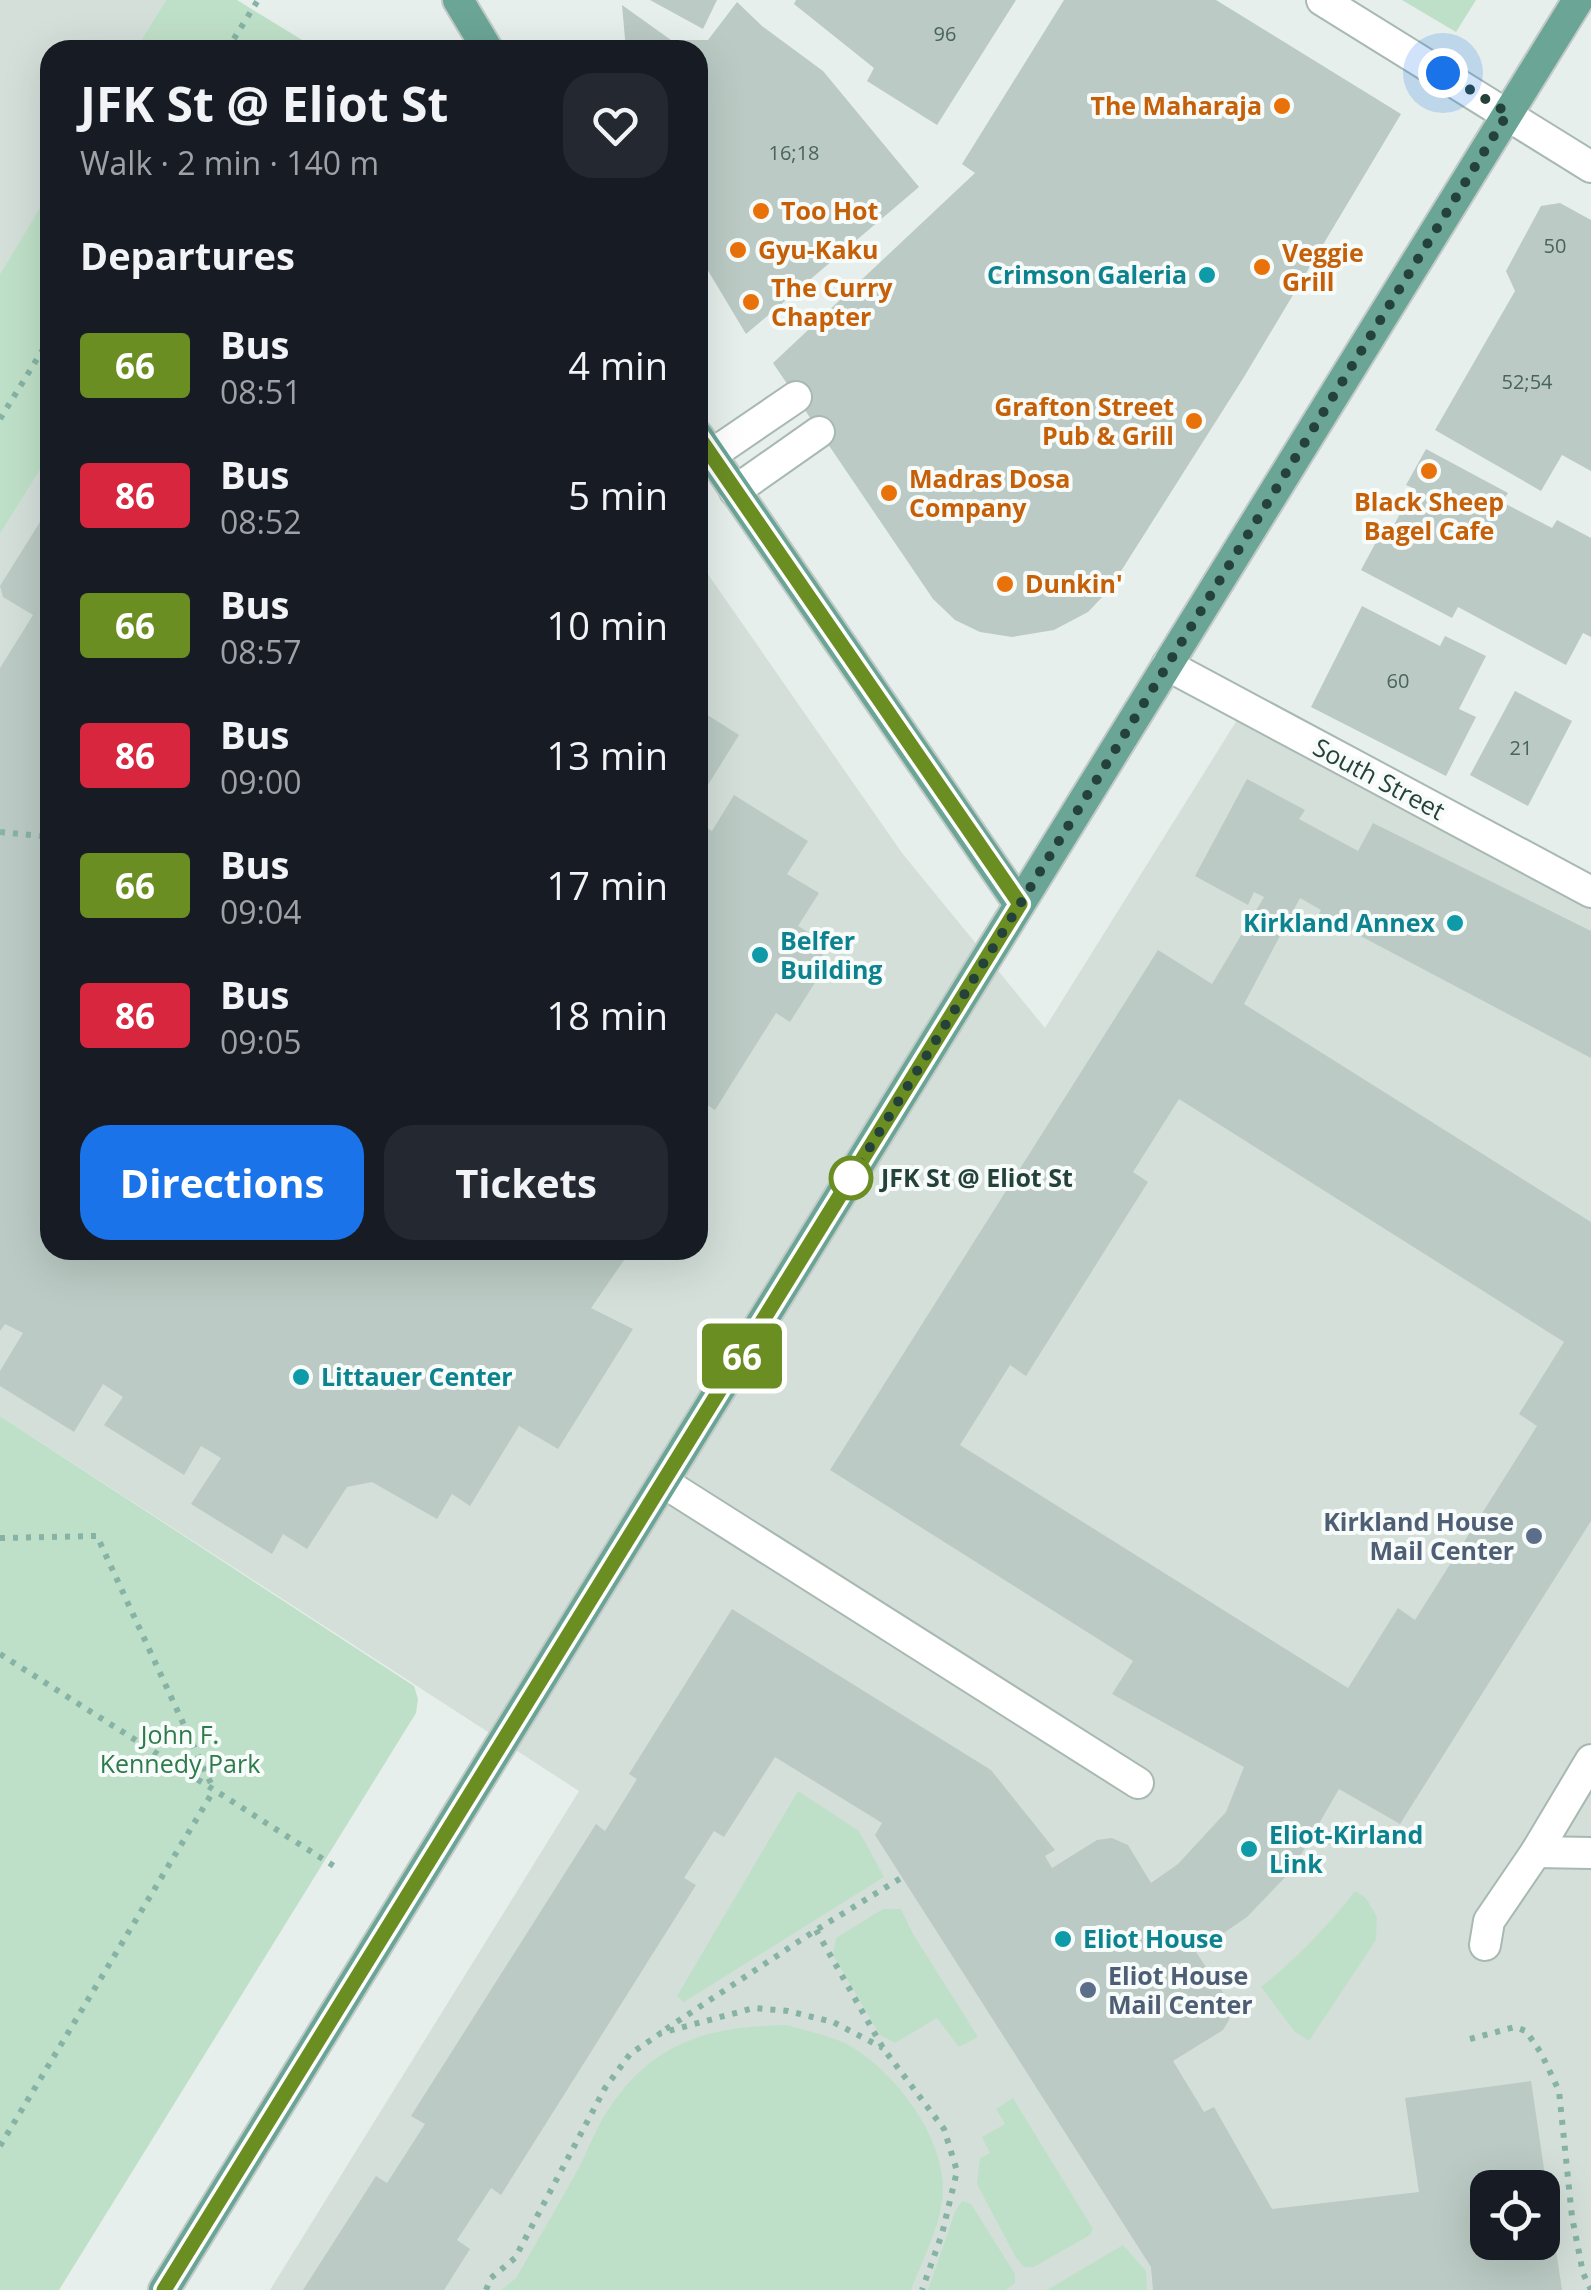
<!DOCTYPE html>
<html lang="en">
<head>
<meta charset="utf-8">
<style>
  body { margin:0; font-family:"Open Sans",sans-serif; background:#242831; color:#f1f3f6; height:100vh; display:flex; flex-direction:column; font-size:38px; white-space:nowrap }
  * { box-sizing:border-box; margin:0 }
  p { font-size:32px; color:#9ea1a6 }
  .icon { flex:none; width:55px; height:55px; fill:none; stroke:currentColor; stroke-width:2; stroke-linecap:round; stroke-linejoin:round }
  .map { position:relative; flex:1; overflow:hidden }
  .drawer { position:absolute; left:40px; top:40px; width:668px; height:1220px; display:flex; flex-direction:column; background:#171b24; border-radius:30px; box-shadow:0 10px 40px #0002 }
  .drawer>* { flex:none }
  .badge { padding:0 20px; border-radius:8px; font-size:35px; line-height:65px }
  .tools { position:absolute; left:1470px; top:2170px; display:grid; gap:20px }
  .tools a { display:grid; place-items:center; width:90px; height:90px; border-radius:20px; background:#171b24; box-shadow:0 10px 40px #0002; font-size:50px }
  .you { position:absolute; width:50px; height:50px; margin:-25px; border:8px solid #fff; border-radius:50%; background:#1a73e8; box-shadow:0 0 0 15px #1a73e833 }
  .map>.badge { position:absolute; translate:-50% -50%; box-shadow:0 0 0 5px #fff }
  h2 { padding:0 40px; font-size:38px; line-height:90px }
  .round { display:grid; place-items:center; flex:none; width:105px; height:105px; border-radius:30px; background:#242831 }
  .head { display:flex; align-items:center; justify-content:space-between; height:170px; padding:0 40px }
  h1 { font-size:48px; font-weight:700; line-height:75px }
  .cta { display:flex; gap:20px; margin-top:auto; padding:20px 40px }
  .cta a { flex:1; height:115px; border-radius:30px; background:#1a73e8; color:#fff; font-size:40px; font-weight:700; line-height:115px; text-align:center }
  .cta a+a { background:#242831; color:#f1f3f6 }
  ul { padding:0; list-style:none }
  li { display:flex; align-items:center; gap:30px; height:130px; padding:0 40px }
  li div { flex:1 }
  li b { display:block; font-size:38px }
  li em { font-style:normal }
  li .badge { min-width:110px; font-weight:700; text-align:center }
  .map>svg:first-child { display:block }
  .built { fill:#d4dfda; fill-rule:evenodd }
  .green { fill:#bfe0c8 }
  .building { fill:#bbcac4; fill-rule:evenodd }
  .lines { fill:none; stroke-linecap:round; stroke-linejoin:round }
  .minor-casing { stroke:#a8b8b2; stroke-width:34 }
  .major-casing { stroke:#c2cac8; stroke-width:34 }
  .path { stroke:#86b3a5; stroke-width:6; stroke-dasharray:5 8; stroke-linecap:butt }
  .minor { stroke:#fff; stroke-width:30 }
  .major { stroke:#6aa596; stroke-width:30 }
  .line-casing { stroke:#fff; stroke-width:22 }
  .line { stroke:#6b8e23; stroke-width:15 }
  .walk { stroke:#24423a; stroke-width:10; stroke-dasharray:0 18 }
  .food-dot { fill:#e8710a; stroke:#f7fbf9; stroke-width:4 }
  .culture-dot { fill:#0f9aa8; stroke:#f7fbf9; stroke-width:4 }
  .stop-dot { fill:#fff; stroke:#6b8e23; stroke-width:5 }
  .service-dot { fill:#5c6f8a; stroke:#f7fbf9; stroke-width:4 }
  .labels { text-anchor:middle; stroke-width:8; stroke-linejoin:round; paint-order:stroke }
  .number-label { font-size:20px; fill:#4a645c }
  .food-label { font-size:25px; font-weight:bold; fill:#c56008; stroke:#f7fbf9; text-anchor:start }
  .culture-label { font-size:25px; font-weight:bold; fill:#0d838f; stroke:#f7fbf9; text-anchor:start }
  .street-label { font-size:25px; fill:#24423a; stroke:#f7fbf9 }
  .stop-label { font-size:25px; font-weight:bold; fill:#24423a; stroke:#f7fbf9; text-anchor:start }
  .service-label { font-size:25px; font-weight:bold; fill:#4e5e75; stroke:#f7fbf9; text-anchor:end }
  .park-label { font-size:25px; fill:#2d7a4b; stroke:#f7fbf9 }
</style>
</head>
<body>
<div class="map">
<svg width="1591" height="2290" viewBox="0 0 1591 2290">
  <rect width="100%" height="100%" fill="#e6efeb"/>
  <!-- built -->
  <g class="built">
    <polygon points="0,0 166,0 135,50 50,50 50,191 0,274"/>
    <path d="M 50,454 L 50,1250 L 698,1250 L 698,560 L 902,853 L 1045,1028 L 1237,720 L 1591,905 L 1591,2290 L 270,2290 L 579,1791 L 0,1416 L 0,534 ZM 1488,2188 L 1542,2188 L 1542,2242 L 1488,2242 Z"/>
  </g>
  <!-- green -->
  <g class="green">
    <polygon points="166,0 237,0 307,43 302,50 135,50"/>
    <polygon points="1402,0 1476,0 1456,32"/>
    <polygon points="50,191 50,454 0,534 0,274"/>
    <polygon points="0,1416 414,1686 418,1699 416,1713 59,2290 0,2290"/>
    <polygon points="798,1791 859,1831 884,1877 684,2002 677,1996"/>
    <path d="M 1355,1891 L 1366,1898 L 1377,1917 L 1376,1940 L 1309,2041 L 1294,2031 L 1261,1987 C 1297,1958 1327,1927 1355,1891 Z"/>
    <polygon points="883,1909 901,1909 913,1934 978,2037 959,2047 937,2018 895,2043 880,2035 833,1955 836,1938"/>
    <path d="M 786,2025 C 807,2031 833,2036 852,2047 C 896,2074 941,2133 943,2186 C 944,2219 923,2259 911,2290 L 501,2290 L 516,2278 C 536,2243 557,2207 577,2171 C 588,2151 595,2129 608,2110 C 652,2042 709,2026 786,2025 Z"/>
    <polygon points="1013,2098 1093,2229 1090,2235 1034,2267 1024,2267 1016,2258 977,2184 980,2158 990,2153 982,2137 1005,2124 996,2109"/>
    <polygon points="962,2201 971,2204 1015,2274 1015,2283 1006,2290 928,2290 955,2212"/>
    <polygon points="1123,2245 1146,2271 1147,2290 1047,2290"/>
  </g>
  <!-- building -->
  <g class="building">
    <polygon points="650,0 717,0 703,29"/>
    <polygon points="796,0 1016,0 937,125 867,81 874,68 794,4"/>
    <polygon points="1064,0 1216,0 1401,114 1244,377 1109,590 1088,612 1054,630 1012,637 980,632 955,620 933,599 773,363 975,173 962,164"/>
    <polygon points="737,2 762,26 823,71 919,187 746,334 698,254 698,50 626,50 622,5 671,40 708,40"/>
    <polygon points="1560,203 1591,220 1591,471 1562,455 1541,491 1435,430 1515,291 1506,271 1541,206"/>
    <polygon points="1426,449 1508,493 1502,502 1552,528 1557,520 1591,538 1591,637 1583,633 1566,665 1458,607 1452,618 1361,570 1382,531 1389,535 1413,488 1406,485"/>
    <polygon points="50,506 50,866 43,878 50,883 50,1250 631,1250 591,1308 633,1329 558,1449 519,1426 470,1506 452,1494 437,1519 372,1482 347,1487 307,1549 283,1534 272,1554 191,1504 221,1458 201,1446 184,1475 104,1425 123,1397 103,1384 74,1432 0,1386 0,1371 23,1333 5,1324 0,1331 0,668 33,615 3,597 0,586"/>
    <polygon points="1362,606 1440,646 1445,636 1486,656 1459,709 1476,717 1446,776 1311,707"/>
    <polygon points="1515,691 1572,721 1528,806 1470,775"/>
    <polygon points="698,709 739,735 698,801"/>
    <path d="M 1247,779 L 1305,810 L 1299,819 L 1358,851 L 1373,823 L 1591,931 L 1591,1058 L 1319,914 L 1321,910 L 1300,898 L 1244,1004 L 1591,1222 L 1591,1521 L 1400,1824 L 1339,1789 L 1292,1870 L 1247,1917 L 1196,1952 L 1230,2003 L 1229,2020 L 1223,2030 L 1173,2061 L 1204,2112 L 1214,2107 L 1272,2209 L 1419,2192 L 1405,2098 L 1531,2081 L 1562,2290 L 1153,2290 L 1151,2267 L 875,1835 L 882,1823 L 775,1757 L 724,1837 L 714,1831 L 684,1878 L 696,1885 L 501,2195 L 491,2188 L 457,2240 L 470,2249 L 444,2290 L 303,2290 L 376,2176 L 387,2183 L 425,2124 L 411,2116 L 596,1824 L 605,1831 L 637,1779 L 629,1774 L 732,1609 L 991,1770 L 1055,1850 L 1045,1856 L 1052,1868 L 1097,1840 L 1112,1838 L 1128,1845 L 1151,1883 L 1178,1864 L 1226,1812 L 1244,1767 L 1112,1694 L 1133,1661 L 830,1470 L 1158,950 L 1212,984 L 1264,897 L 1254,892 L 1248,905 L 1195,876 ZM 1179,1099 L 1564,1342 L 1519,1414 L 1537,1426 L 1415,1620 L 1398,1608 L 1348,1688 L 960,1445 L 1010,1365 L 1026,1376 L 1148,1182 L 1133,1172 ZM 1488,2188 L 1542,2188 L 1542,2242 L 1488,2242 Z"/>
    <polygon points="734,795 808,841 787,874 819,893 798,926 829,945 816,966 823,970 790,1022 776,1013 715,1110 698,1099 698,822 712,831"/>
  </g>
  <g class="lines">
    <defs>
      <g id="minor">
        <polyline points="1322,0 1591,167"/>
        <polyline points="711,455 796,397"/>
        <polyline points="735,491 819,432"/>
        <polyline points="1167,665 1591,892"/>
        <polyline points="663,1482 1138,1783"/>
        <polyline points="1536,1852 1591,1853"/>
        <polyline points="1485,1945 1489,1921 1536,1852 1591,1760"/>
      </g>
      <g id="major">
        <polyline points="458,0 488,50"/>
        <polyline points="698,436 1019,904"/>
        <polyline points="164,2290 1578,0"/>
      </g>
    </defs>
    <!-- minor casing -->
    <use href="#minor" class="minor-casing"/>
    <!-- major casing -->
    <use href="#major" class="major-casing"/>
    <!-- path -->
    <g class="path">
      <polyline points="227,50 258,0"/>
      <polyline points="0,419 50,338"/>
      <polyline points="0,832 50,837"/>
      <polyline points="0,1538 97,1536 213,1788"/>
      <polyline points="0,1654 337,1868"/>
      <polyline points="816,1930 883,2048 944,2129 957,2171 942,2234 922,2290"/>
      <polyline points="666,2029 816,1930 901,1878"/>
      <polyline points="1470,2039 1515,2027 1526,2031 1541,2053 1559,2091 1572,2217 1583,2273 1591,2290"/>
      <polyline points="0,2146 214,1790"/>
      <polyline points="486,2290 491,2278 515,2258 605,2088 630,2054 661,2033 754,2008 788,2011 833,2022 883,2048"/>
    </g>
    <!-- minor -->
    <use href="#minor" class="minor"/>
    <!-- major -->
    <use href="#major" class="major"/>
  </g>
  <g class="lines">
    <defs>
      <polyline id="line" points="164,2290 1020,904 698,436"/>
    </defs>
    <!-- line casing -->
    <use href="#line" class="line-casing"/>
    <!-- line -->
    <use href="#line" class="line"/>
    <!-- walk -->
    <polyline class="walk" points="851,1178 1508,113 1443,73"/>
  </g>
  <!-- markers -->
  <g class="food-dot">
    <circle cx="1282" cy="106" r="10"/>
    <circle cx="761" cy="211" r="10"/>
    <circle cx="738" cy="250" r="10"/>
    <circle cx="1262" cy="267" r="10"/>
    <circle cx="751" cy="302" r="10"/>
    <circle cx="1194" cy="421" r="10"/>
    <circle cx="1429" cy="471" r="10"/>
    <circle cx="889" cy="493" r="10"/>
    <circle cx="1005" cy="584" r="10"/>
  </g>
  <g class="culture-dot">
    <circle cx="1207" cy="275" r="10"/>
    <circle cx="1455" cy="923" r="10"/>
    <circle cx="760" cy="955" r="10"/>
    <circle cx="301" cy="1377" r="10"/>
    <circle cx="1249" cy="1849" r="10"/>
    <circle cx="1063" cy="1939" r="10"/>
  </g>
  <circle class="stop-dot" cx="851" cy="1178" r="20"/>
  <g class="service-dot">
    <circle cx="1534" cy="1536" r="10"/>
    <circle cx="1088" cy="1990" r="10"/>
  </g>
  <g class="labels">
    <!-- number labels -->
    <g class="number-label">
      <text x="945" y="41">96</text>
      <text x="794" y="160">16;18</text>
      <text x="1555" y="253">50</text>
      <text x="1527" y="389">52;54</text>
      <text x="1398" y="688">60</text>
      <text x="1521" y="755">21</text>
    </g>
    <!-- food labels -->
    <g class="food-label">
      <text x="1262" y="115" text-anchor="end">The Maharaja</text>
      <text x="781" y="220">Too Hot</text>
      <text x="758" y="259">Gyu-Kaku</text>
      <text x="1282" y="262">Veggie<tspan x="1282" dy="29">Grill</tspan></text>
      <text x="771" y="297">The Curry<tspan x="771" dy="29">Chapter</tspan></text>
      <text x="1174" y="416" text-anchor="end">Grafton Street<tspan x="1174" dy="29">Pub &amp; Grill</tspan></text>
      <text x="909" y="488">Madras Dosa<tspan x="909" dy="29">Company</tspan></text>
      <text x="1429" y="511" text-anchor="middle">Black Sheep<tspan x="1429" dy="29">Bagel Cafe</tspan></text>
      <text x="1025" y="593">Dunkin'</text>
    </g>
    <!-- culture labels -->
    <g class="culture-label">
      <text x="1187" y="284" text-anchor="end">Crimson Galeria</text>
      <text x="1435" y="932" text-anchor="end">Kirkland Annex</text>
      <text x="780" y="950">Belfer<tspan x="780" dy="29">Building</tspan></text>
      <text x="321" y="1386">Littauer Center</text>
      <text x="1269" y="1844">Eliot-Kirland<tspan x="1269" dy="29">Link</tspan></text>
      <text x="1083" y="1948">Eliot House</text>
    </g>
    <!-- street labels -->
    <g class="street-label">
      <text transform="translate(1379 779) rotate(28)" y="9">South Street</text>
    </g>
    <!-- stop labels -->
    <g class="stop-label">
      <text x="881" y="1187">JFK St @ Eliot St</text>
    </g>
    <!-- service labels -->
    <g class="service-label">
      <text x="1514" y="1531">Kirkland House<tspan x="1514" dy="29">Mail Center</tspan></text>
      <text x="1108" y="1985" text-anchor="start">Eliot House<tspan x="1108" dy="29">Mail Center</tspan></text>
    </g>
    <!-- park labels -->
    <g class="park-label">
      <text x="180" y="1744">John F.<tspan x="180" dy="29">Kennedy Park</tspan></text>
    </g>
  </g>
</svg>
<div class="tools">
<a><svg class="icon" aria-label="locate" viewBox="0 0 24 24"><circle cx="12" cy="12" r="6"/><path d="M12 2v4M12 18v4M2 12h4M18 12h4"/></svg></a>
</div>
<div class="you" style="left:1443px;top:73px"></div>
<b class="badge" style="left:742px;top:1356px;background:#6b8e23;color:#fff">66</b>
<section class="drawer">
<div class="head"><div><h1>JFK St @ Eliot St</h1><p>Walk · 2 min · 140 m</p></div><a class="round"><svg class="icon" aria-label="heart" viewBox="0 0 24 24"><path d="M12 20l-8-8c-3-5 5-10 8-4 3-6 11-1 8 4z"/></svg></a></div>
<h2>Departures</h2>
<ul>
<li><span class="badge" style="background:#6b8e23;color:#fff">66</span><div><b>Bus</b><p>08:51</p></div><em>4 min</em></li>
<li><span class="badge" style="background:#d7263d;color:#fff">86</span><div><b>Bus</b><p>08:52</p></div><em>5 min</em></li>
<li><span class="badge" style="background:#6b8e23;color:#fff">66</span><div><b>Bus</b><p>08:57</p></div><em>10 min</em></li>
<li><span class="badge" style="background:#d7263d;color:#fff">86</span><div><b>Bus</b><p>09:00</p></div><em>13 min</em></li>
<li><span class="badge" style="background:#6b8e23;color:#fff">66</span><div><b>Bus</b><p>09:04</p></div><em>17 min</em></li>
<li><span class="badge" style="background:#d7263d;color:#fff">86</span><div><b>Bus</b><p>09:05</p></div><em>18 min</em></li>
</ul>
<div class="cta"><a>Directions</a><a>Tickets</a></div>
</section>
</div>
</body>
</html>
